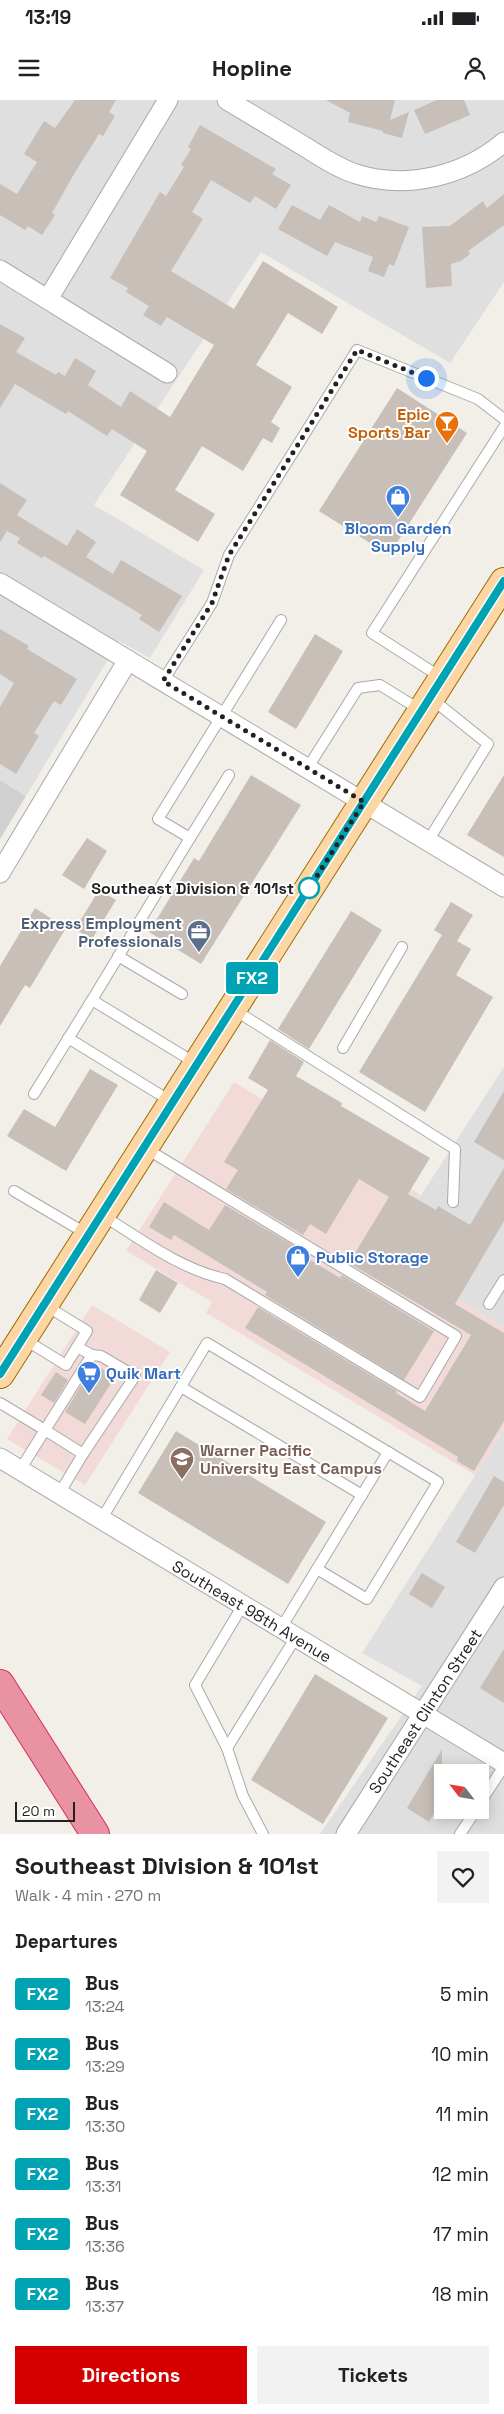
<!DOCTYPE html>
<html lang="en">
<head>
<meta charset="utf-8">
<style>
  body { margin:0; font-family:"Space Grotesk",sans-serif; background:#f2f2f2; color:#202124; height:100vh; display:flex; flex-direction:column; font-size:19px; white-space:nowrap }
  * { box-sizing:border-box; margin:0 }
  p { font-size:16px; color:#757577 }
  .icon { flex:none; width:28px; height:28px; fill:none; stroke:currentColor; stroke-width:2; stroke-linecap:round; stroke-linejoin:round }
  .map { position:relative; height:1734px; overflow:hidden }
  .side { display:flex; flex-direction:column; background:#fff; flex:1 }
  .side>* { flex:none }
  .badge { padding:0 10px; border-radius:4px; font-size:18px; line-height:32px }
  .needle { width:32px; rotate:301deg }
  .tools { position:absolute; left:434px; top:1664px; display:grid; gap:10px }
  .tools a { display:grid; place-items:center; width:55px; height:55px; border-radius:0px; background:#fff; box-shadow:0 2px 12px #0003; font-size:25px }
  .scale { position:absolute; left:15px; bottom:12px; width:60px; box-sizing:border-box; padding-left:5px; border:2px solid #222; border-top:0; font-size:14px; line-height:18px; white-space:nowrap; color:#222; -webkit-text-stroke:4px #fff; paint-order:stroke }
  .you { position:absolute; width:25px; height:25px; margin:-12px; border:4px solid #fff; border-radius:50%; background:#1a73e8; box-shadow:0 0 0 8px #1a73e833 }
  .map>.badge { position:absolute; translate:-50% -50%; box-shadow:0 0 0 2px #fff }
  h2 { padding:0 15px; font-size:19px; line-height:45px }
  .round { display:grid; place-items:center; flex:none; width:52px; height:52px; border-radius:0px; background:#f2f2f2 }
  .head { display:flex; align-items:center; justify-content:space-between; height:85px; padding:0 15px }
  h1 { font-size:24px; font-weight:800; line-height:38px }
  .button { display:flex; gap:10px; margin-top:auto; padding:10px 15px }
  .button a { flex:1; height:58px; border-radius:0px; background:#d40000; color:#fff; font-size:20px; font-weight:800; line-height:58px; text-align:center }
  .button a+a { background:#f2f2f2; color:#202124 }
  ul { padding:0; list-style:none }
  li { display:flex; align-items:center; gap:15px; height:60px; padding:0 15px }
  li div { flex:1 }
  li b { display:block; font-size:19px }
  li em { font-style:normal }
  li .badge { min-width:55px; font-weight:700; text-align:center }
  .status { display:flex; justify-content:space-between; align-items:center; height:35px; padding:0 25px; background:#fff; direction:ltr }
  .status svg { height:14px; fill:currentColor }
  header { display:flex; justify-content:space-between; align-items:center; height:65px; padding:0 15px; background:#fff; font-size:22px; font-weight:800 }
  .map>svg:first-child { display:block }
  .residential { fill:#e0dfdf; fill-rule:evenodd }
  .commercial { fill:#f2dad9 }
  .religious { fill:#d0d0d0 }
  .building { fill:#c7bfb8 }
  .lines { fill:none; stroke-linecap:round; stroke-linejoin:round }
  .service-casing { stroke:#a9a9a9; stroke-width:12 }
  .minor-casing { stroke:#a9a9a9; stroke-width:21 }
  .primary-casing { stroke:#a06b00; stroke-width:30 }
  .motorway-casing { stroke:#dc2a67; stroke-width:30 }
  .service { stroke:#fff; stroke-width:10 }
  .minor { stroke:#fff; stroke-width:19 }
  .primary { stroke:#fcd6a4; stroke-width:28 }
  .motorway { stroke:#e892a2; stroke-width:28 }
  .line-casing { stroke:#fff; stroke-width:11 }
  .line { stroke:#00a3b4; stroke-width:8 }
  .walk { stroke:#222; stroke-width:5; stroke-dasharray:0 9 }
  .stop-dot { fill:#fff; stroke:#00a3b4; stroke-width:2.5 }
  .labels { text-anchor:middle; stroke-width:4; stroke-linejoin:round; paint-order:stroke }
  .food-label { font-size:16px; font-weight:bold; fill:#c56008; stroke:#fff; text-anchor:end }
  .shop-label { font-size:16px; font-weight:bold; fill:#366cbe; stroke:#fff; text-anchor:start }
  .stop-label { font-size:16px; font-weight:bold; fill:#222; stroke:#fff; text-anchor:end }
  .service-label { font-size:16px; font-weight:bold; fill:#4e5e75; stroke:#fff; text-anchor:end }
  .education-label { font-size:16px; font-weight:bold; fill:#785e54; stroke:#fff; text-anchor:start }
  .street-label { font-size:16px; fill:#222; stroke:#fff }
</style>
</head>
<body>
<div class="status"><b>13:19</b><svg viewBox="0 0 49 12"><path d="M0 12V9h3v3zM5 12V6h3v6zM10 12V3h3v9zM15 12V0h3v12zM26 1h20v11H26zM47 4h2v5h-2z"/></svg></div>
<header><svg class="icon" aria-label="menu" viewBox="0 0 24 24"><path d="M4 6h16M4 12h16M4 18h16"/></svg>Hopline<svg class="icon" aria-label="person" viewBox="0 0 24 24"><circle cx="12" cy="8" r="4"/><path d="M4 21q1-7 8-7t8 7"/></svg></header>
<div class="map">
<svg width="504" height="1734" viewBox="0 0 504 1734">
  <rect width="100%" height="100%" fill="#f2efe9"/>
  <!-- residential -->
  <g class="residential">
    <polygon points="0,0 504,0 504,182 450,263 261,152 94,405 204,470 150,558 119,541 26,696 0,680"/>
    <polygon points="504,967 504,1227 383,1154"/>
    <path d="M 504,1330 L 504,1734 L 320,1734 L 422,1586 L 362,1553 ZM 442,1672 L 480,1672 L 480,1710 L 442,1710 Z"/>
  </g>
  <!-- commercial -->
  <g class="commercial">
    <polygon points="234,982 421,1095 383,1154 504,1227 504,1330 475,1375 206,1213 212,1202 126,1151"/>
    <polygon points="92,1205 170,1252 85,1385 7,1339"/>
  </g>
  <!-- religious -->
  <polygon class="religious" points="0,680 26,696 0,739"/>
  <!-- building -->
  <g class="building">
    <polygon points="75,0 116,0 109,12 115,16 103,36 99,34 74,74 52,113 55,115 42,135 28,126 25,130 0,115 0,84 17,94 37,62 24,54 44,21 55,28"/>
    <polygon points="326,0 395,0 390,20 409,12 402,38 383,33 383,31 348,22 350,13"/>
    <polygon points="437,0 464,0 470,15 425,34 414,10"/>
    <polygon points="200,25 276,69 272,74 291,85 276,109 255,96 250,103 211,80 192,112 203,119 171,171 234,209 263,161 338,207 322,234 288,213 256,265 292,287 271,322 280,328 272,343 263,338 243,371 202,346 175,390 215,414 198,442 120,395 147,351 112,329 107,336 68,311 66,314 15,284 0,308 0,224 25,238 16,252 56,275 58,272 65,276 75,258 96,271 88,285 121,307 130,291 170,317 214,245 167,217 161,226 143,215 149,206 126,192 128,188 110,178 160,92 166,96 184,67 181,65 191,49 188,47"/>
    <polygon points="504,94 504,125 468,151 470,154 461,161 451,164 452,186 426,188 422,127 450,126 483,101 487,108"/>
    <polygon points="292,105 320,120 329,105 360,122 362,116 376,122 379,116 409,127 394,166 389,164 384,177 368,171 373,157 335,142 327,156 278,129"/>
    <polygon points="397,288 467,333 389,455 319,411"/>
    <polygon points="0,383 27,400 17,415 67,446 77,429 96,442 86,457 113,474 121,460 182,496 159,532 139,519 142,515 44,456 42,458 17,443 20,438 7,431 0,442"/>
    <polygon points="0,529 29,546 27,549 77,579 61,605 54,601 34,633 39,636 16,674 0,664 0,607 14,583 0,574"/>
    <polygon points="315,534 343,551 296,629 268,612"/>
    <polygon points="251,675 301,705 201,864 149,832 194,758 199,761"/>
    <polygon points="504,675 504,757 467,735"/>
    <polygon points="87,738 107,751 84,789 62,775"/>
    <polygon points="99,790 116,800 92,839 75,829"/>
    <polygon points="451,802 473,815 457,841 471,849 456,875 493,897 425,1012 359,972 442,835 434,830"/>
    <polygon points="35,808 66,828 30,888 25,885 0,926 0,866"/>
    <polygon points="351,811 382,830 309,949 278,929"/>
    <polygon points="270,940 304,962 296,976 342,1003 341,1006 430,1058 408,1094 436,1110 438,1106 470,1125 504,1068 504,1121 455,1204 504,1233 504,1321 474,1371 457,1361 458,1357 245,1228 258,1207 397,1291 396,1293 425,1311 471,1235 349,1163 389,1097 359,1079 326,1134 310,1124 303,1135 226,1089 238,1070 224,1062 268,990 248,978"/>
    <polygon points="90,969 118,985 66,1071 7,1036 24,1009 55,1027"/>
    <polygon points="504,991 504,1060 474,1042"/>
    <polygon points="164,1102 209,1130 225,1105 296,1147 294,1150 340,1178 342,1175 434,1231 404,1280 265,1195 267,1192 174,1135 171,1140 149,1127"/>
    <polygon points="156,1170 178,1183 160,1213 139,1200"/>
    <polygon points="94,1264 115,1277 85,1324 65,1312"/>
    <polygon points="56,1272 68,1280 54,1303 41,1295"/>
    <polygon points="176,1331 326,1422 288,1484 138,1393"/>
    <polygon points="494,1376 504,1382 504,1405 475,1453 456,1442"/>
    <polygon points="422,1473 445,1487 432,1508 409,1494"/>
    <polygon points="504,1549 504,1603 480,1588"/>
    <polygon points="315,1574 388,1618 323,1724 251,1680"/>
    <polygon points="442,1649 442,1700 429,1722 407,1708"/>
  </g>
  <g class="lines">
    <defs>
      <g id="service">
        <polyline points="442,578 372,533 504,327"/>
        <polyline points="163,581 212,503 229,455 357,250 478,299 504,319"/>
        <polyline points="307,669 358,588 380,585 422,611"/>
        <polyline points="190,738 229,675"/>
        <polyline points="428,741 488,644 432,599"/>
        <polyline points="118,856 182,894"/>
        <polyline points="233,909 455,1049 453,1102"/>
        <polyline points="68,938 172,1002"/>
        <polyline points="343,948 402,847"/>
        <polyline points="197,964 92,900 190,738 158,719 281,520"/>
        <polyline points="34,994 92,900"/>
        <polyline points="14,1091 87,1134"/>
        <path d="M 102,1115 C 142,1140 180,1169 225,1179 L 420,1297 L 456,1236 L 145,1048"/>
        <polyline points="489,1204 504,1180"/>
        <polyline points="24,1239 66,1265 87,1231 45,1205"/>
        <polyline points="181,1287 362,1395"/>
        <polyline points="0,1303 45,1330 92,1255 77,1247"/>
        <polyline points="83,1354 135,1276 101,1256 92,1255"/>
        <polyline points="20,1370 45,1330 83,1354 59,1394"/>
        <polyline points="101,1420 207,1243 388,1352 281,1528"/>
        <polyline points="317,1469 367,1499 438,1382 388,1352"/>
        <polyline points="243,1505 195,1585 227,1648 243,1696 263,1734"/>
        <polyline points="227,1648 296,1537"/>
        <polyline points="480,1703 504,1666"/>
        <polyline points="460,1734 476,1710"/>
      </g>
      <g id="minor">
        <path d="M 227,0 C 252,15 277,30 302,45 C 320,56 337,68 356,74 C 407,90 464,76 504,42"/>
        <polyline points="0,170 167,273"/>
        <polyline points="48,199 168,0"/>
        <polyline points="0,483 504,787"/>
        <polyline points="0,773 128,560"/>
        <polyline points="0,1358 504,1663"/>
        <polyline points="346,1734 504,1487"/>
      </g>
      <polyline id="primary" points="0,1274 504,482"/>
      <polyline id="motorway" points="0,1584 95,1734"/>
    </defs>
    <!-- service casing -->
    <use href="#service" class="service-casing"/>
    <!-- minor casing -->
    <use href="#minor" class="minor-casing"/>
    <!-- primary casing -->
    <use href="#primary" class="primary-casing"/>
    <!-- motorway casing -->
    <use href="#motorway" class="motorway-casing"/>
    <!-- service -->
    <use href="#service" class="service"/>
    <!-- minor -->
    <use href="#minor" class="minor"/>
    <!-- primary -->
    <use href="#primary" class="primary"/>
    <!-- motorway -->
    <use href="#motorway" class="motorway"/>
  </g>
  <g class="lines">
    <defs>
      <polyline id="line" points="0,1274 504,481"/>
    </defs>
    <!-- line casing -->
    <use href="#line" class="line-casing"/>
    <!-- line -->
    <use href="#line" class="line"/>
    <!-- walk -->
    <polyline class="walk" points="309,788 306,793 364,702 163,581 212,503 229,455 357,250 426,278"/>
  </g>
  <!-- icons -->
  <defs>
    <symbol id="bar-pin" viewBox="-11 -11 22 30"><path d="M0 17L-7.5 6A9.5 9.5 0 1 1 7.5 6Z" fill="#e8710a" stroke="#fff"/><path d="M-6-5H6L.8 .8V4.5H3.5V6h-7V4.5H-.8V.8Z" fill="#fff"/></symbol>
    <symbol id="shop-pin" viewBox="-11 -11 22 30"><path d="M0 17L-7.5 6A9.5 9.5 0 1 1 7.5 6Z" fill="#3f7fe0" stroke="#fff"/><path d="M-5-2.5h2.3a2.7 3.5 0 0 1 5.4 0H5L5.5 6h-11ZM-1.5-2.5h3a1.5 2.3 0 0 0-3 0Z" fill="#fff"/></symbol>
    <symbol id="office-pin" viewBox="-11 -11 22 30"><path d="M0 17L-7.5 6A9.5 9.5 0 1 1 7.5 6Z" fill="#5c6f8a" stroke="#fff"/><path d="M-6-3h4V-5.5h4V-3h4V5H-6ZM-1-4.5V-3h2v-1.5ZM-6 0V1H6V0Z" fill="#fff"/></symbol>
    <symbol id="supermarket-pin" viewBox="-11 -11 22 30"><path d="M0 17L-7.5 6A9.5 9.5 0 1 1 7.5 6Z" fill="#3f7fe0" stroke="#fff"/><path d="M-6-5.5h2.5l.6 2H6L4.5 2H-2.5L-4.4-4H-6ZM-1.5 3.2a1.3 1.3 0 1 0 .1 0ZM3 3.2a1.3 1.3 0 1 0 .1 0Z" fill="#fff"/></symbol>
    <symbol id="university-pin" viewBox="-11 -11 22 30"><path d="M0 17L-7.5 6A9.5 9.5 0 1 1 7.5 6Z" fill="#8d6e63" stroke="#fff"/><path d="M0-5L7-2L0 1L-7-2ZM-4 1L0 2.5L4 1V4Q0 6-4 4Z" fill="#fff"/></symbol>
  </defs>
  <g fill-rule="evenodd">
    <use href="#bar-pin" x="433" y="309" width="28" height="38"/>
    <use href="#shop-pin" x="384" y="383" width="28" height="38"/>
    <use href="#office-pin" x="185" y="818" width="28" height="38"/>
    <use href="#shop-pin" x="284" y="1143" width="28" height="38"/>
    <use href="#supermarket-pin" x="75" y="1259" width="28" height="38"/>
    <use href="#university-pin" x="168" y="1345" width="28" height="38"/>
  </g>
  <!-- markers -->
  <circle class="stop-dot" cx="309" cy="788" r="10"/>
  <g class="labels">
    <!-- food labels -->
    <g class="food-label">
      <text x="430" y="320">Epic<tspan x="430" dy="18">Sports Bar</tspan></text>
    </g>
    <!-- shop labels -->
    <g class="shop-label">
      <text x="398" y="434" text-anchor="middle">Bloom Garden<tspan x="398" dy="18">Supply</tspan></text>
      <text x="316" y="1163">Public Storage</text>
      <text x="106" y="1279">Quik Mart</text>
    </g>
    <!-- stop labels -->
    <g class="stop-label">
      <text x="294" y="794">Southeast Division &amp; 101st</text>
    </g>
    <!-- service labels -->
    <g class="service-label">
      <text x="182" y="829">Express Employment<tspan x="182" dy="18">Professionals</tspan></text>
    </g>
    <!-- education labels -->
    <g class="education-label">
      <text x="200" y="1356">Warner Pacific<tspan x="200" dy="18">University East Campus</tspan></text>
    </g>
    <!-- street labels -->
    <g class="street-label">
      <text transform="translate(252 1511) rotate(31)" y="6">Southeast 98th Avenue</text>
      <text transform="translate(425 1611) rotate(-57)" y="6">Southeast Clinton Street</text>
    </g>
  </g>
</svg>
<div class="tools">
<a><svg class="needle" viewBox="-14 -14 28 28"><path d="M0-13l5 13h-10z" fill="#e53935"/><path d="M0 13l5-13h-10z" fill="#757577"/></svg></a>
</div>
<div class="scale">20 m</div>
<div class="you" style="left:426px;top:278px"></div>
<b class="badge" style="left:252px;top:878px;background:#00a3b4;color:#fff">FX2</b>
</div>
<section class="side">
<div class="head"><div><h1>Southeast Division &amp; 101st</h1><p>Walk · 4 min · 270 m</p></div><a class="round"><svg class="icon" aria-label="heart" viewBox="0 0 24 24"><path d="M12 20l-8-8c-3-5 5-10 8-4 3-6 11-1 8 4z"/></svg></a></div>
<h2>Departures</h2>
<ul>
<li><span class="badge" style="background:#00a3b4;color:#fff">FX2</span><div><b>Bus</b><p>13:24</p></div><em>5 min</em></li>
<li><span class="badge" style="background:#00a3b4;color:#fff">FX2</span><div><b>Bus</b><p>13:29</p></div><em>10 min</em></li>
<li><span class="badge" style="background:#00a3b4;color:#fff">FX2</span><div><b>Bus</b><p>13:30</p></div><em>11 min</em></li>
<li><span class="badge" style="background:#00a3b4;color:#fff">FX2</span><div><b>Bus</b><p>13:31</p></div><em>12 min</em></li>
<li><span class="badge" style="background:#00a3b4;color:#fff">FX2</span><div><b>Bus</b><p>13:36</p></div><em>17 min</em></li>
<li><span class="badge" style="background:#00a3b4;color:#fff">FX2</span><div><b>Bus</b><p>13:37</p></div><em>18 min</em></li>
</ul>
<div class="button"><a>Directions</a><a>Tickets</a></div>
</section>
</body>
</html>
